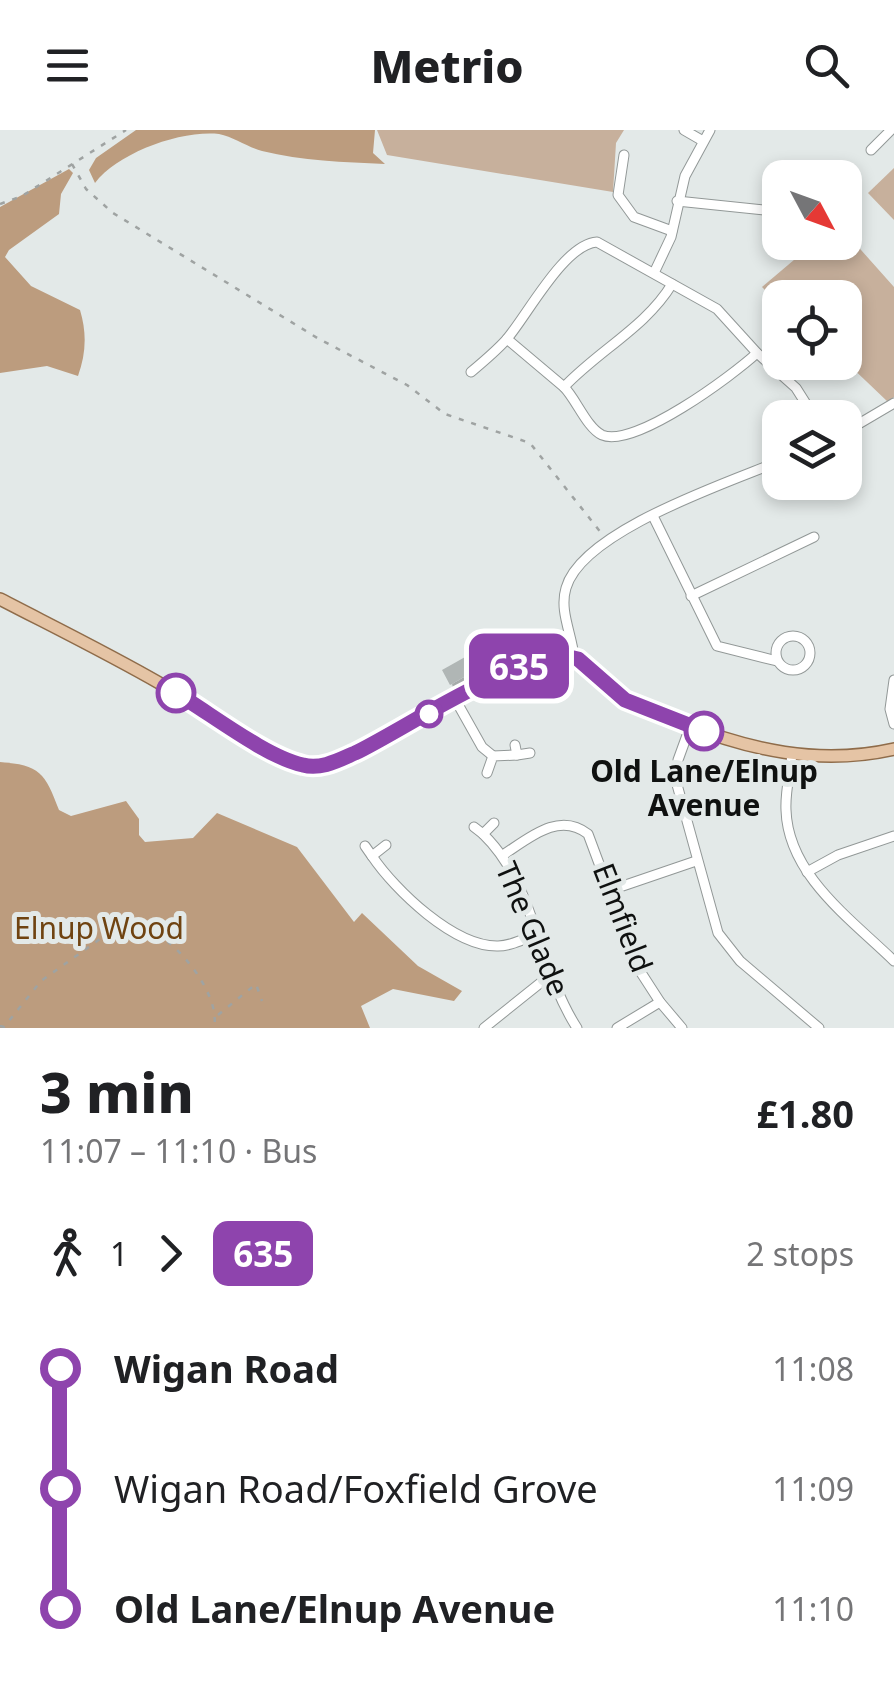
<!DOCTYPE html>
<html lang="en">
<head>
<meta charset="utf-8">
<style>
  body { margin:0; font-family:"Noto Sans",sans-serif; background:#f2f2f2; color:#202124; height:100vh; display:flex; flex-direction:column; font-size:38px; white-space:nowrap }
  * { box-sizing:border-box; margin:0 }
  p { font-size:32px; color:#757577 }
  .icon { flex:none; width:55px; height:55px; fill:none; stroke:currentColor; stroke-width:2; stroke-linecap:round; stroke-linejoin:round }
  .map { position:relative; height:898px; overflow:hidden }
  .drawer { display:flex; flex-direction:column; background:#fff; flex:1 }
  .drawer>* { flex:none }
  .badge { padding:0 20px; border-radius:15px; font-size:35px; line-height:65px }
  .needle { width:65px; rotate:131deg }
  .fabs { position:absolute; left:762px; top:30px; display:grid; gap:20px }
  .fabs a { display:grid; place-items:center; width:100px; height:100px; border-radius:20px; background:#fff; box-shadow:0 5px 15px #0003; font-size:50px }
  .map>.badge { position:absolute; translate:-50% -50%; box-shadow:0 0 0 5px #fff }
  .legs { display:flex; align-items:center; gap:15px; height:110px; padding:0 40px; font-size:32px }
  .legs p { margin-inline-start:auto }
  .head { display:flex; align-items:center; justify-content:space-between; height:170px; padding:0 40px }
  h1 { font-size:55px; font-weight:800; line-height:75px }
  ul { padding:0 40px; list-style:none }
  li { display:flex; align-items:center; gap:35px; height:120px; font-size:38px }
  li i { display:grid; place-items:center; width:15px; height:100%; margin:0 12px; background:currentColor }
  li i::after { content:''; width:25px; height:25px; margin:-12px; border:8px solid; border-radius:50%; background:#fff }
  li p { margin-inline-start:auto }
  li:first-child i { background:linear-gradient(#0000 50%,currentColor 0) }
  li:last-child i { background:linear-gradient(currentColor 50%,#0000 0) }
  header { display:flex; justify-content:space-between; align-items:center; height:130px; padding:0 40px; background:#fff; font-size:45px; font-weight:800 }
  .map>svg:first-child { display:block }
  .green { fill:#c7b09c }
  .forest { fill:#bc9c7e }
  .building { fill:#b0b6b5; filter:url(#shadow) }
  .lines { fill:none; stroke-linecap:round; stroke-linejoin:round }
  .minor-casing { stroke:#929897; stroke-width:11 }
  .major-casing { stroke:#8f6c4a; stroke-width:14 }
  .path { stroke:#9fa3a2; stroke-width:2.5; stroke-dasharray:5 8; stroke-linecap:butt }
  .minor { stroke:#fff; stroke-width:9 }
  .major { stroke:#e5c4a5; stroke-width:11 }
  .line-1-casing { stroke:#fff; stroke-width:22 }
  .line-1 { stroke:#8e44ad; stroke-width:15 }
  .stop-1-dot { fill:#fff; stroke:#8e44ad; stroke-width:5 }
  .labels { text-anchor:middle; stroke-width:10; stroke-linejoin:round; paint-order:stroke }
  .stop-label { font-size:30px; font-weight:bold; fill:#0f1110; stroke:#e3e9e8 }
  .street-label { font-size:30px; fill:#0f1110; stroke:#e3e9e8 }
  .park-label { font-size:30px; fill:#6f4311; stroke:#e3e9e8 }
</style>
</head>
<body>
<header><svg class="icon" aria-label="menu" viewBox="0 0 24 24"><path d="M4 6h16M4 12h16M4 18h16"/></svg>Metrio<svg class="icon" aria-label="search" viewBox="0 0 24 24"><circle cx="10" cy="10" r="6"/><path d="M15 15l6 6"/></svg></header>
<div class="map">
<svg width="894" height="898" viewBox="0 0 894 898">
  <defs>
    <filter id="shadow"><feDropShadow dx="4.5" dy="4.5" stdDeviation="0" flood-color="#0004"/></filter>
  </defs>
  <rect width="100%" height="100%" fill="#e3e9e8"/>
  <!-- green -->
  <g class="green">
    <polygon points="377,0 624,0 616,13 613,62 387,25"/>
    <polygon points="894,38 894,90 868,63"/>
    <polygon points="845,102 894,157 894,267 888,272 845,231 845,168 780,168 780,175 762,157 814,113 845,112"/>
  </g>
  <!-- forest -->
  <g class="forest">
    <path d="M 136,0 L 375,0 L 373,23 L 385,34 C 344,32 302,31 262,21 C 247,17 234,7 219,4 C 180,0 118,23 95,53 L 89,40 L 96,28 Z"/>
    <path d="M 69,39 L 73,43 L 61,64 L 59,84 L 9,120 L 5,127 L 31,156 L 80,180 C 87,203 86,224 78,246 L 47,236 L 0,243 L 0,77 Z"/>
    <path d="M 0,632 C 40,635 45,643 59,680 L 71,686 L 126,671 L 139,689 L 139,705 L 145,712 L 193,708 L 217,683 L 297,717 L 354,792 L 362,783 L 418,836 L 462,861 L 454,871 L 393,859 L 361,876 L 370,898 L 0,898 Z"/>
  </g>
  <!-- building -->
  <polygon class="building" points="474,522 482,536 450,555 442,540"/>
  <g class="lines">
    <defs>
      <g id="minor">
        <polyline points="684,0 703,11"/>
        <polyline points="871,20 891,0"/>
        <polyline points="624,25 618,65 634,87 672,101"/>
        <polyline points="677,71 774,81"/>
        <polyline points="774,87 774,72"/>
        <polyline points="654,143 671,107 685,46 710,0"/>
        <path d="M 672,154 C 646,197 599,220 564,257 C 576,269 587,298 602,305 C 634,319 733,245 757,223"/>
        <polyline points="507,209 564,257"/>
        <path d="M 471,242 C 483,232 496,221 506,210 C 527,186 564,114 597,112 L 717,179 L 757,223 L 796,258 L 815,288"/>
        <polyline points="845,302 894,273"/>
        <polyline points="653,386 717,516 777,531"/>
        <polyline points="691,466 814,407"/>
        <circle cx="793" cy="523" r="17"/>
        <path d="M 574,527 C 572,504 559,481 566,458 C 582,401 727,353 780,331"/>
        <polyline points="894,550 890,579 894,594"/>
        <polyline points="455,569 482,617 493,626"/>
        <polyline points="690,597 678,630 676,651 718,803 740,831 819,898"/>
        <polyline points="515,615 517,625 530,623"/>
        <path d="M 792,624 C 790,643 785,662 786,680 C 788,745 851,789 894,831"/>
        <polyline points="487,643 493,626 517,625"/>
        <polyline points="474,697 483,704 494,693"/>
        <path d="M 483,704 C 536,755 537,836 577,898"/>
        <polyline points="365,716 372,726 386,715"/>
        <path d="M 503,725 C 529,708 559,681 588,704 L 638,838 L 660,872 L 682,898"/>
        <path d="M 372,726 C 395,760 454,817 498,816 C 511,816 524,809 536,804"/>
        <polyline points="807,742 838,725 894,706"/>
        <polyline points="611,760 696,731"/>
        <polyline points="484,898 549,846"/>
        <polyline points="617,898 660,872"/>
      </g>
      <path id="major" d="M 0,469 C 54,497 109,524 161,554 C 194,573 275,631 307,636 C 324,639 342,629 357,622 C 406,599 522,518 570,526 C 590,529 606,558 623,568 C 640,579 661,585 679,592 C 749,620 819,636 894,619"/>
    </defs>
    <!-- minor casing -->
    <use href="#minor" class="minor-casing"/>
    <!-- major casing -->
    <use href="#major" class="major-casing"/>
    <!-- path -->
    <g class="path">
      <polyline points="72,34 86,59 113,83 319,209 407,255 445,284 530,313 602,404"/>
      <polyline points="0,74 22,66 126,0"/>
      <polyline points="218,885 256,854 262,871"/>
      <path d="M 0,896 L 4,897 L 41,851 L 114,799 C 130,802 155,803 168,812 C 190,829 220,870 214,898"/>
    </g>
    <!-- minor -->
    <use href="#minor" class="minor"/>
    <!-- major -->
    <use href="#major" class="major"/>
  </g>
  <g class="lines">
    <defs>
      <path id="line-1" d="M 176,563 C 210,583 266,627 303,635 C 321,640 339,630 355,623 C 402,601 532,512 578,529 L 625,570 L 704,601"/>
    </defs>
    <!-- line-1 casing -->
    <use href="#line-1" class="line-1-casing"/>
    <!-- line-1 -->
    <use href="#line-1" class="line-1"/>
  </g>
  <!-- markers -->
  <g class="stop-1-dot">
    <circle cx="176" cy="563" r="18"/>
    <circle cx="429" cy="584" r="12"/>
    <circle cx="704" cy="601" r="18"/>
  </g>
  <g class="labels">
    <!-- stop labels -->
    <g class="stop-label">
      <text x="704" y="652">Old Lane/Elnup<tspan x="704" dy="34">Avenue</tspan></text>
    </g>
    <!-- street labels -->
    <g class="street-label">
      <text transform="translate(622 788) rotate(69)" y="10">Elmfield</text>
      <text transform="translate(532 799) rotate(67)" y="10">The Glade</text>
    </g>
    <!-- park labels -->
    <g class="park-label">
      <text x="99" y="809">Elnup Wood</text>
    </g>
  </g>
</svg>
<div class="fabs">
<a><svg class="needle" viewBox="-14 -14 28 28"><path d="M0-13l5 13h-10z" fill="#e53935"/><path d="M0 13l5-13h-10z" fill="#757577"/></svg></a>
<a><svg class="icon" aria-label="locate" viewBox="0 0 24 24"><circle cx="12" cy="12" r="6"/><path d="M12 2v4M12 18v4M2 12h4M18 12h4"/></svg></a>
<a><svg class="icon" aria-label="layers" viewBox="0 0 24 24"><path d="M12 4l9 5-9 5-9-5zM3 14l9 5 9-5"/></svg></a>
</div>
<b class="badge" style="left:519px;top:536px;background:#8e44ad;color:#fff">635</b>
</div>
<section class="drawer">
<div class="head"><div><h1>3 min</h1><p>11:07 – 11:10 · Bus</p></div><b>£1.80</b></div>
<div class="legs"><svg class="icon" aria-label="walk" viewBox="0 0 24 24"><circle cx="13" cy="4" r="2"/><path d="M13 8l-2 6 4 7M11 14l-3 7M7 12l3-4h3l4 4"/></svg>1<svg class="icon" aria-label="forward" viewBox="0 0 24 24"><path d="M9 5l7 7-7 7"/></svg><b class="badge" style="background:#8e44ad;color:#fff">635</b><p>2 stops</p></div>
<ul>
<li><i style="color:#8e44ad"></i><b>Wigan Road</b><p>11:08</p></li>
<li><i style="color:#8e44ad"></i><span>Wigan Road/Foxfield Grove</span><p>11:09</p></li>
<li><i style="color:#8e44ad"></i><b>Old Lane/Elnup Avenue</b><p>11:10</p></li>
</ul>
</section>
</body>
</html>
